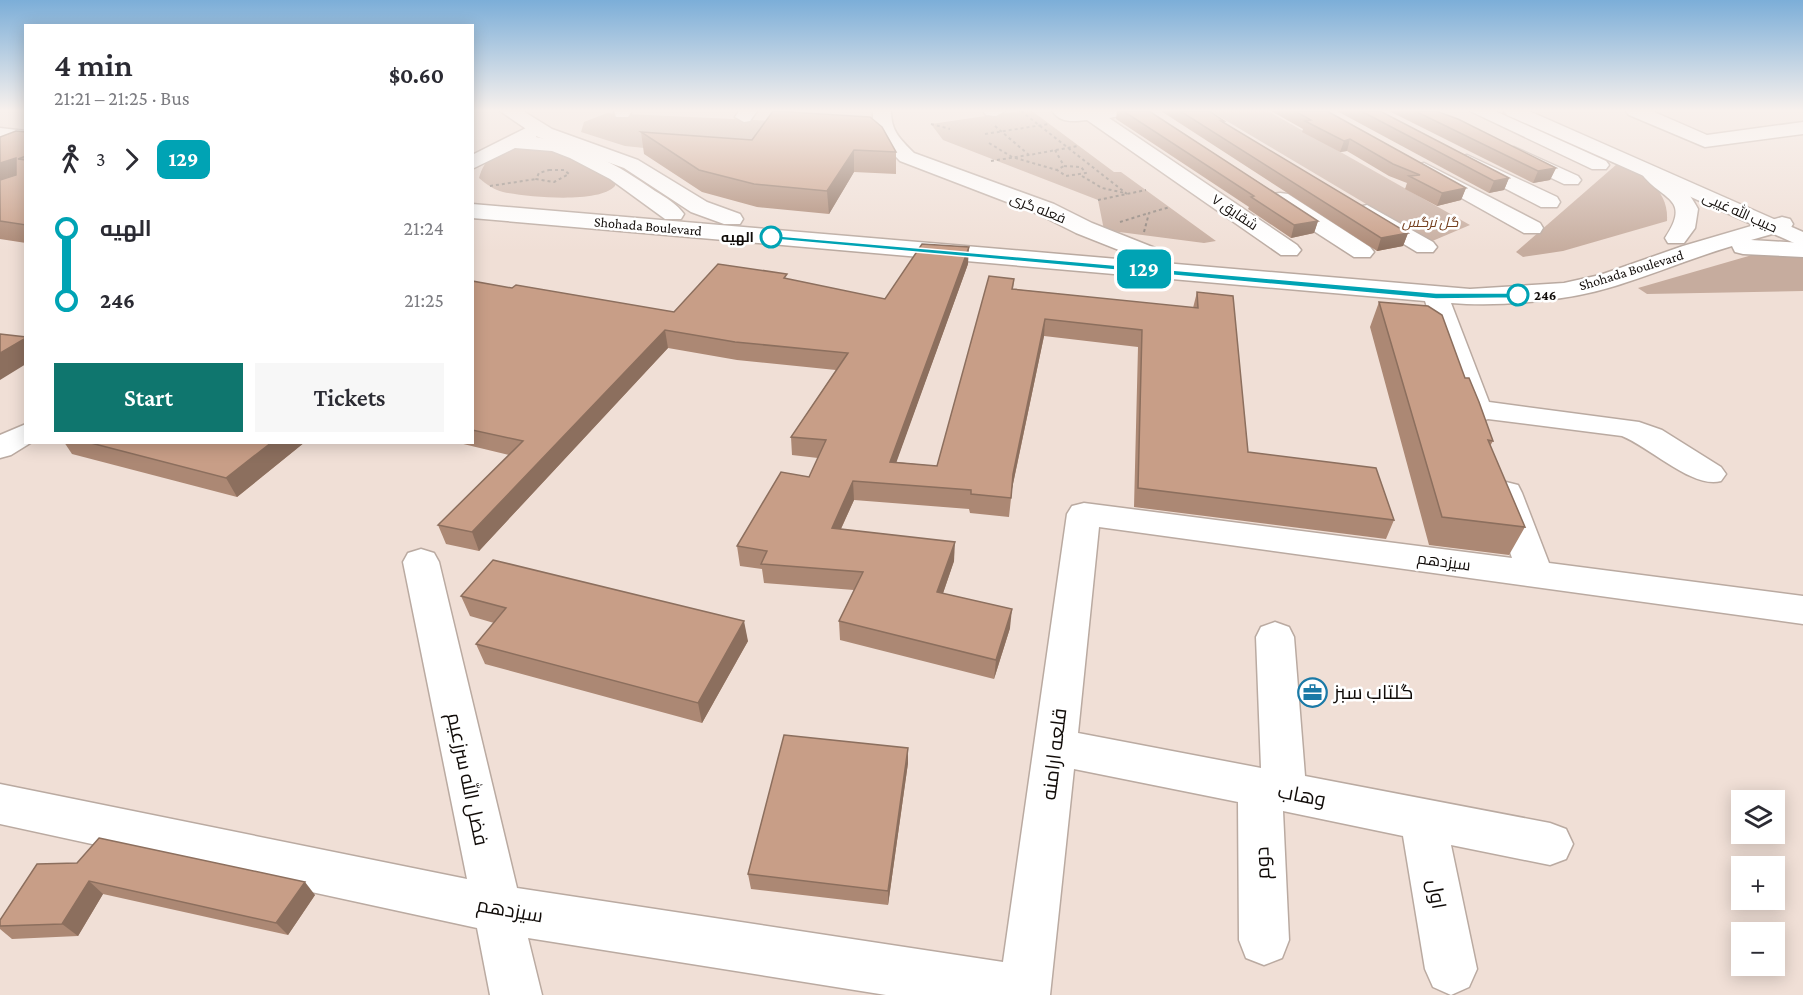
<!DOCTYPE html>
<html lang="en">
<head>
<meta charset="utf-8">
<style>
  body { margin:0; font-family:"Crimson Pro",Cairo,serif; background:#f7f7f7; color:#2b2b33; height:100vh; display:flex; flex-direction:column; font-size:22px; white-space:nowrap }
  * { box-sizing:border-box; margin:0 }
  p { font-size:20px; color:#7c7c81 }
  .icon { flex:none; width:33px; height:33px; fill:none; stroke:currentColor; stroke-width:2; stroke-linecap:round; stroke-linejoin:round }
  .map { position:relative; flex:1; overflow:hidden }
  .panel { position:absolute; left:24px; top:24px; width:450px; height:420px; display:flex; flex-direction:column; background:#fff; border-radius:0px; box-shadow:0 3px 15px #0003 }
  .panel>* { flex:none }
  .badge { padding:0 12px; border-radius:9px; font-size:21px; line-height:39px }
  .fabs { position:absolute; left:1731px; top:790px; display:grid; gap:12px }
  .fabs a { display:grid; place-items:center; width:54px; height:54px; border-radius:0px; background:#fff; box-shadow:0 3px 15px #0003; font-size:30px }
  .map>.badge { position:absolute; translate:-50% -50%; box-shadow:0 0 0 3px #fff }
  .legs { display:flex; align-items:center; gap:9px; height:66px; padding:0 30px; font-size:20px }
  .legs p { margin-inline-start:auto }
  .headline { display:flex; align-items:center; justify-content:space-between; height:102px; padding:0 30px }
  h1 { font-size:33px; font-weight:600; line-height:45px }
  .button { display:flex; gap:12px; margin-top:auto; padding:12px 30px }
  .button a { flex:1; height:69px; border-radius:0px; background:#0f766e; color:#fff; font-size:24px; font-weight:600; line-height:69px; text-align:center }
  .button a+a { background:#f7f7f7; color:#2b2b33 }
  ul { padding:0 30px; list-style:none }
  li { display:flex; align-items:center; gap:21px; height:72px; font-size:22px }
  li i { display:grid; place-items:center; width:9px; height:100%; margin:0 8px; background:currentColor }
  li i::after { content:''; width:15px; height:15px; margin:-8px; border:4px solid; border-radius:50%; background:#fff }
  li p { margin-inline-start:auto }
  li:first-child i { background:linear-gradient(#0000 50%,currentColor 0) }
  li:last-child i { background:linear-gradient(currentColor 50%,#0000 0) }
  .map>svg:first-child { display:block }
  .green { fill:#c6ac9e }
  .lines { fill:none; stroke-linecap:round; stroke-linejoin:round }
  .minor-casing { stroke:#baaaa1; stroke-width:3 }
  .major-casing { stroke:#baaaa1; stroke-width:3 }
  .path { stroke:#8b8079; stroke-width:2; stroke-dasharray:3 3; stroke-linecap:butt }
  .minor { fill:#fff; fill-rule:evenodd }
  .major { fill:#fff; fill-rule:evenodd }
  .wall { fill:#ac8874 }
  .shaded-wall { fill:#8c6f5e }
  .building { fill:#c89e87; stroke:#8c6f5e; stroke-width:1.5 }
  .line-1 { fill:#00a3b4; stroke:#fff; stroke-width:1.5 }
  .stop-1-dot { fill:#fff; stroke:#00a3b4; stroke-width:3 }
  .labels { text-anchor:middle; stroke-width:5; stroke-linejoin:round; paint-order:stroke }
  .far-street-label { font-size:14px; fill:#110c09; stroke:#fff }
  .far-park-label { font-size:14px; font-style:italic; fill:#733d1b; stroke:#fff }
  .far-stop-label { font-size:14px; font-weight:bold; fill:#110c09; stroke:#fff; text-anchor:end }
  .street-label { font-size:16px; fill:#110c09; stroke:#fff }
  .near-poi-label { font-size:20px; fill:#110c09; stroke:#fff; text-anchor:start }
  .near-street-label { font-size:20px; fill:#110c09; stroke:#fff }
</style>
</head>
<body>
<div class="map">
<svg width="1803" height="995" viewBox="0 0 1803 995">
  <rect width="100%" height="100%" fill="#f0dfd6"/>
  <!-- green -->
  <g class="green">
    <polygon points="1019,111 1032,111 1114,172 1121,172 1216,241 1204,243 1104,230 1098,200 943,140 931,124"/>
    <polygon points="1210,111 1268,111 1470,225 1430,242"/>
    <polygon points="607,113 775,121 751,159 625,146 581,132 584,122"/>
    <path d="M 533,144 L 575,158 L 616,180 L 615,186 C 599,204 527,197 503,192 C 494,190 486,184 479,178 C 486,151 508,146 533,144 Z"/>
    <path d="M 1617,164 C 1642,175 1669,188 1667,221 L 1563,251 L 1523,257 L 1516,252 Z"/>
    <polygon points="1759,253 1803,253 1803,291 1647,294 1638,288"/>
  </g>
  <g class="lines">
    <defs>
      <g id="minor">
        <polygon points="614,111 632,111 628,117 616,117"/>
        <polygon points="739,111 757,111 750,121 744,122 735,117"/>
        <path d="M 873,111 L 891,111 C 891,131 900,139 914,153 L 1054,204 L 1092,223 L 1155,248 L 1159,253 L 1155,258 L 1139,258 L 1076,233 L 1038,214 L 900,161 L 878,138 L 873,124 Z"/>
        <polygon points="983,111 1005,111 996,116 986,115"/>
        <path d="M 1052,111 L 1122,111 L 1119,116 L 1109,118 L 1297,245 L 1301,250 L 1297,255 L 1281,255 L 1087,120 C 1073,121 1062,124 1052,111 Z"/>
        <polygon points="1470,111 1495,111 1606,161 1609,165 1606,169 1592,169"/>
        <polygon points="1626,111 1652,111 1707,135 1803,122 1803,134 1705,147 1629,115"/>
        <path d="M 532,125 L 541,131 L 536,137 C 581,145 617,164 655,191 C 665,197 677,204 684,214 L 681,219 L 665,219 L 610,179 L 570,158 L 552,151 L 515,148 L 472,169 L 472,155 Z"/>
        <polygon points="0,128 26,131 26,143 0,140"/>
        <polygon points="1514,147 1578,176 1581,180 1578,184 1564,184 1507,157 1504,153 1507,149"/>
        <polygon points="1467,155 1557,197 1560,202 1557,207 1541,207 1460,165 1457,161 1460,157"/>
        <polygon points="1424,163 1540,223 1543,228 1540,233 1524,233 1417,173 1414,169 1417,165"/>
        <path d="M 1651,167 C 1671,172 1689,191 1698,209 L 1695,228 L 1684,243 L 1668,243 L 1665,238 C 1693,197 1660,200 1641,173 L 1644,169 Z"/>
        <polygon points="1280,193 1288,194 1370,247 1374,252 1370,257 1354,257 1272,204 1269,199 1272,194"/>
        <path d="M 472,204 L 1470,289 L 1564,283 L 1600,275 L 1683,246 L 1782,217 L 1790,219 L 1793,224 L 1790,229 L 1751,240 L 1803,243 L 1803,257 L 1743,254 L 1735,252 L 1732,246 C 1692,258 1654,274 1615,286 C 1567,301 1501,307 1451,303 L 1489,402 L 1639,422 L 1662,430 L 1721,467 L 1726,474 L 1721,481 C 1693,489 1651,448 1622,436 L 1488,419 L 1478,422 L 1467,419 L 1461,409 L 1425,301 L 472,218 Z"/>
        <polygon points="1367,205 1433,242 1437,247 1433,252 1417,252 1359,217 1356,212 1359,207"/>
        <polygon points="26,424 26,442 32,442 11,455 0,458 0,435"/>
        <polygon points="1506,482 1518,485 1522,493 1549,563 1803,596 1803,624 1099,527 1078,733 1261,768 1256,637 1261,627 1275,622 1289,627 1294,637 1305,776 1550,823 1566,829 1573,844 1566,859 1550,865 1451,845 1477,969 1469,987 1451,995 1433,987 1425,969 1403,836 1283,811 1289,940 1282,958 1264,965 1246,958 1239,940 1238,802 1074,769 1050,995 886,995 528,938 542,995 490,995 477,928 0,824 0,784 467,879 403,562 408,553 421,549 434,553 439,562 517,888 1003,962 1067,514 1072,506 1084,503 1512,558 1490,493 1494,485"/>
      </g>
      <g id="major">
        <polygon points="500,111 523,111 552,129 638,160 707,202 740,214 743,219 740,224 724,224 691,212 624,168 538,137"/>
        <polygon points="1504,111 1529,111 1803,232 1803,247 1507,115"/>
      </g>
    </defs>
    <!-- minor casing -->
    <use href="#minor" class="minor-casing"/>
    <!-- major casing -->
    <use href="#major" class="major-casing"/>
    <!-- path -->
    <g class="path">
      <polyline points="1021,111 1127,194"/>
      <polyline points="931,124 950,129"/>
      <polyline points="995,126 1029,155 1078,146"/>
      <polyline points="985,134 1049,124"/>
      <polyline points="989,143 1012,157 1057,170"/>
      <polyline points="1055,150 1064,166"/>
      <polyline points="991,161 1029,155"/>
      <polygon points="1064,166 1081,167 1086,173 1066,176 1057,170"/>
      <polygon points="549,170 564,170 569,174 554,182 536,179 539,173"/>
      <polyline points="1082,176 1102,188 1125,193"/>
      <polyline points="490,186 536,179"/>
      <polyline points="1098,200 1146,190"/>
      <polyline points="1120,222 1149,213"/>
      <polyline points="1144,232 1149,213 1170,207"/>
    </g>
    <!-- minor -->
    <use href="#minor" class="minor"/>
    <!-- major -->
    <use href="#major" class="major"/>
  </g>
  <!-- wall -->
  <g class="wall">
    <polygon points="1117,111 1149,111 1318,221 1314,233 1291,238 1248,209 1249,207 1116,119"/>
    <polygon points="1161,111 1209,111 1223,123 1408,233 1403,246 1377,251"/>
    <polygon points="1271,111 1327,111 1466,188 1461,200 1437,206 1405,189 1407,183 1389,176 1347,151 1340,152 1302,132 1303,129"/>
    <polygon points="1337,111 1380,111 1509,178 1504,190 1489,193"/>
    <polygon points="1389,111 1436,111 1556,168 1550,180 1533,183"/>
    <polygon points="26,132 26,243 0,239 0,137"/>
    <polygon points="641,132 896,152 896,174 854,172 829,214 757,207 702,192 644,154"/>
    <polygon points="968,264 896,462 937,466 1014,279 1013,289 1193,308 1197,292 1248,452 1394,520 1386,539 1134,507 1138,347 1044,336 1012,489 1009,517 970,513 969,509 854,500 841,529 954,561 943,593 1010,628 994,679 840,640 839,621 854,590 764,583 762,569 740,566 737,546 809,477 818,458 792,455 791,437 836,370 737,360 668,348 479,551 446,544 438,525 509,455 455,442 472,442 472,281 512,288 674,312 788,279 885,299"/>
    <polygon points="1379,302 1465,378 1493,441 1490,446 1525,527 1509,555 1429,545 1370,327"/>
    <polygon points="64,442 305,442 237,497 72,454"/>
    <polygon points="461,596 748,641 702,723 485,664 476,644 494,623 470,616"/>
    <polygon points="908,763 888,905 751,889 748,874"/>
    <polygon points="37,864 315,895 288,935 103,894 78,936 12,939 0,929 0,920"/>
  </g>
  <!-- shaded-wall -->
  <g class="shaded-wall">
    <polygon points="1350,139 1347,151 1340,152 1344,141"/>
    <polygon points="854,150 854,172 829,214 827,191"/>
    <polygon points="16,158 26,174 0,186 0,163"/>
    <polygon points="1556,168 1550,180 1533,183 1538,171"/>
    <polygon points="1509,178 1504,190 1489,193 1494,181"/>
    <polygon points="1466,188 1461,200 1437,206 1442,193"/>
    <polygon points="1318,221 1314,233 1291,238 1294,225"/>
    <polygon points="1408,233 1403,246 1377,251 1381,238"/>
    <polygon points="969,247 968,264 890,480 890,462"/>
    <polygon points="1045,319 1044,336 1011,493 1013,474"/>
    <polygon points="665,330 668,348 479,551 472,532"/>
    <polygon points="26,338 26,364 0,380 0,353"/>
    <polygon points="272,442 305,442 237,497 226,478"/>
    <polygon points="853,481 854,500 833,546 832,528"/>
    <polygon points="955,542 954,561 937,611 937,592"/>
    <polygon points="1012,609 1010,628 994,679 996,660"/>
    <polygon points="744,621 748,641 702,723 698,703"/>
    <polygon points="908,748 908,763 888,905 888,891"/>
    <polygon points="89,881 103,894 78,936 62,924"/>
    <polygon points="305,882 315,895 288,935 276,923"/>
  </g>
  <!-- building -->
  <g class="building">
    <polygon points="773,111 870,117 882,127 896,152 854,150 827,191 754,184 699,170 641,132 752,140"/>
    <polygon points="1123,111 1149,111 1318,221 1294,225 1251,197 1254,196"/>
    <polygon points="1180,111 1209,111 1224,121 1221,121 1408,233 1381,238"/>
    <polygon points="1295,111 1327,111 1466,188 1442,193 1409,176 1420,175 1393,164 1350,139 1344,141 1305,121 1311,120"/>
    <polygon points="1361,111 1380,111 1509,178 1494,181"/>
    <polygon points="1415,111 1436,111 1458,119 1556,168 1538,171"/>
    <polygon points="16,131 26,132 26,156 18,159 26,160 26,225 0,221 0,180 16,175 16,158 0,163 0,137"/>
    <polygon points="922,244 969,247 890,462 937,466 989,276 1014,279 1012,289 1198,308 1197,292 1233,296 1248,452 1376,468 1394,520 1138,488 1142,330 1045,319 1013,474 1011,498 971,494 971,490 853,481 832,528 955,542 937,592 1012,609 996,660 839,621 863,572 761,564 767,551 737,546 781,472 809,477 826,440 791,437 848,353 735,342 665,330 472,532 438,525 523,441 472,430 472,281 512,288 516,285 674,312 718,264 787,274 784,278 885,299"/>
    <polygon points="1379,302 1428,306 1442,315 1465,378 1469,378 1479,402 1493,441 1488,440 1525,527 1442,517"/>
    <polygon points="0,334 26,337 26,338 0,353"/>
    <polygon points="87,442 272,442 226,478"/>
    <polygon points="493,560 744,621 698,703 476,644 506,608 461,596"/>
    <polygon points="784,735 908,748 888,891 748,874"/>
    <polygon points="99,838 305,882 276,923 89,881 62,924 0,926 0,920 37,864 77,863"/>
  </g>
  <!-- sky -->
  <linearGradient id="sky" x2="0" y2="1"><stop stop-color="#7caed8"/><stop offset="0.44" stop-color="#f8f1ed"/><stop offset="1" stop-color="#f8f1ed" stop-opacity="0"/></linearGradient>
  <rect width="1803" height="251" fill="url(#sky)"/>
  <!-- line-1 -->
  <polygon class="line-1" points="768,235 1436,293 1518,293 1522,295 1518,298 1436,299 771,239"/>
  <!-- icons -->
  <defs>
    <symbol id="office-ring" viewBox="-11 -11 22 22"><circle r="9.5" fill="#fff" stroke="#1a79a6" stroke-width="1.5"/><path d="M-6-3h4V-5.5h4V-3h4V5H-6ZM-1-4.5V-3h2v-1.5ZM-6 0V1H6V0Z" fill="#1a79a6"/></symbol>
  </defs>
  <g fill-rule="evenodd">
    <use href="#office-ring" x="1296" y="676" width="33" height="33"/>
  </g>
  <!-- markers -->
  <g class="stop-1-dot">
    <circle cx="771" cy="237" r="10"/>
    <circle cx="1518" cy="295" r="10"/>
  </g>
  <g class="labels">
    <!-- far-street labels -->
    <g class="far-street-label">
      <text transform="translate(1038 208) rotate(22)" y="5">فعله گری</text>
      <text transform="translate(1235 212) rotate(34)" y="5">شقایق ۷</text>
      <text transform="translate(1740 212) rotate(24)" y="5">حبیب الله غیبی</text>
      <text transform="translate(648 226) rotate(5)" y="5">Shohada Boulevard</text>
      <text transform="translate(1631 270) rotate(-17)" y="5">Shohada Boulevard</text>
    </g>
    <!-- far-park labels -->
    <g class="far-park-label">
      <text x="1430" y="227">گل نرگس</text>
    </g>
    <!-- far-stop labels -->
    <g class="far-stop-label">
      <text x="754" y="242">الهیه</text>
      <text x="1534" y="300" text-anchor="start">246</text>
    </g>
    <!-- street labels -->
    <g class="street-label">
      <text transform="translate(1444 561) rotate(8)" y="6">سیزدهم</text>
    </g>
    <!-- near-poi labels -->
    <g class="near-poi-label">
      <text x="1334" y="699">گلتاب سبز</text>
    </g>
    <!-- near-street labels -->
    <g class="near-street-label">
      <text transform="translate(1054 754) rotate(-83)" y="7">قلعه ارامنه</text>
      <text transform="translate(468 779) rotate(78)" y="7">فضل الله سرزعیم</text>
      <text transform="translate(1302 795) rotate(11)" y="7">وهاب</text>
      <text transform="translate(1262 863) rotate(-92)" y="7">دوم</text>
      <text transform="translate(1437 894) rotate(80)" y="7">اول</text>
      <text transform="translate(510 910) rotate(10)" y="7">سیزدهم</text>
    </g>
  </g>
</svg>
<div class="fabs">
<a><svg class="icon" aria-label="layers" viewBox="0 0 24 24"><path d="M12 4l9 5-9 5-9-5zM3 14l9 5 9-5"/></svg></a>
<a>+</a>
<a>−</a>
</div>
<b class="badge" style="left:1144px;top:269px;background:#00a3b4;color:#fff">129</b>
<section class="panel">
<div class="headline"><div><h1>4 min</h1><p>21:21 – 21:25 · Bus</p></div><b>$0.60</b></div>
<div class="legs"><svg class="icon" aria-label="walk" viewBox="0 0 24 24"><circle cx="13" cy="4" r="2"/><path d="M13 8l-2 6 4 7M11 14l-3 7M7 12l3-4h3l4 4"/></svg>3<svg class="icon" aria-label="forward" viewBox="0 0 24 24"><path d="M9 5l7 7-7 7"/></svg><b class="badge" style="background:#00a3b4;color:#fff">129</b></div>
<ul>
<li><i style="color:#00a3b4"></i><b>الهیه</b><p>21:24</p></li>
<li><i style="color:#00a3b4"></i><b>246</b><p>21:25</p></li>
</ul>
<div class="button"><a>Start</a><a>Tickets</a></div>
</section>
</div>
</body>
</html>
